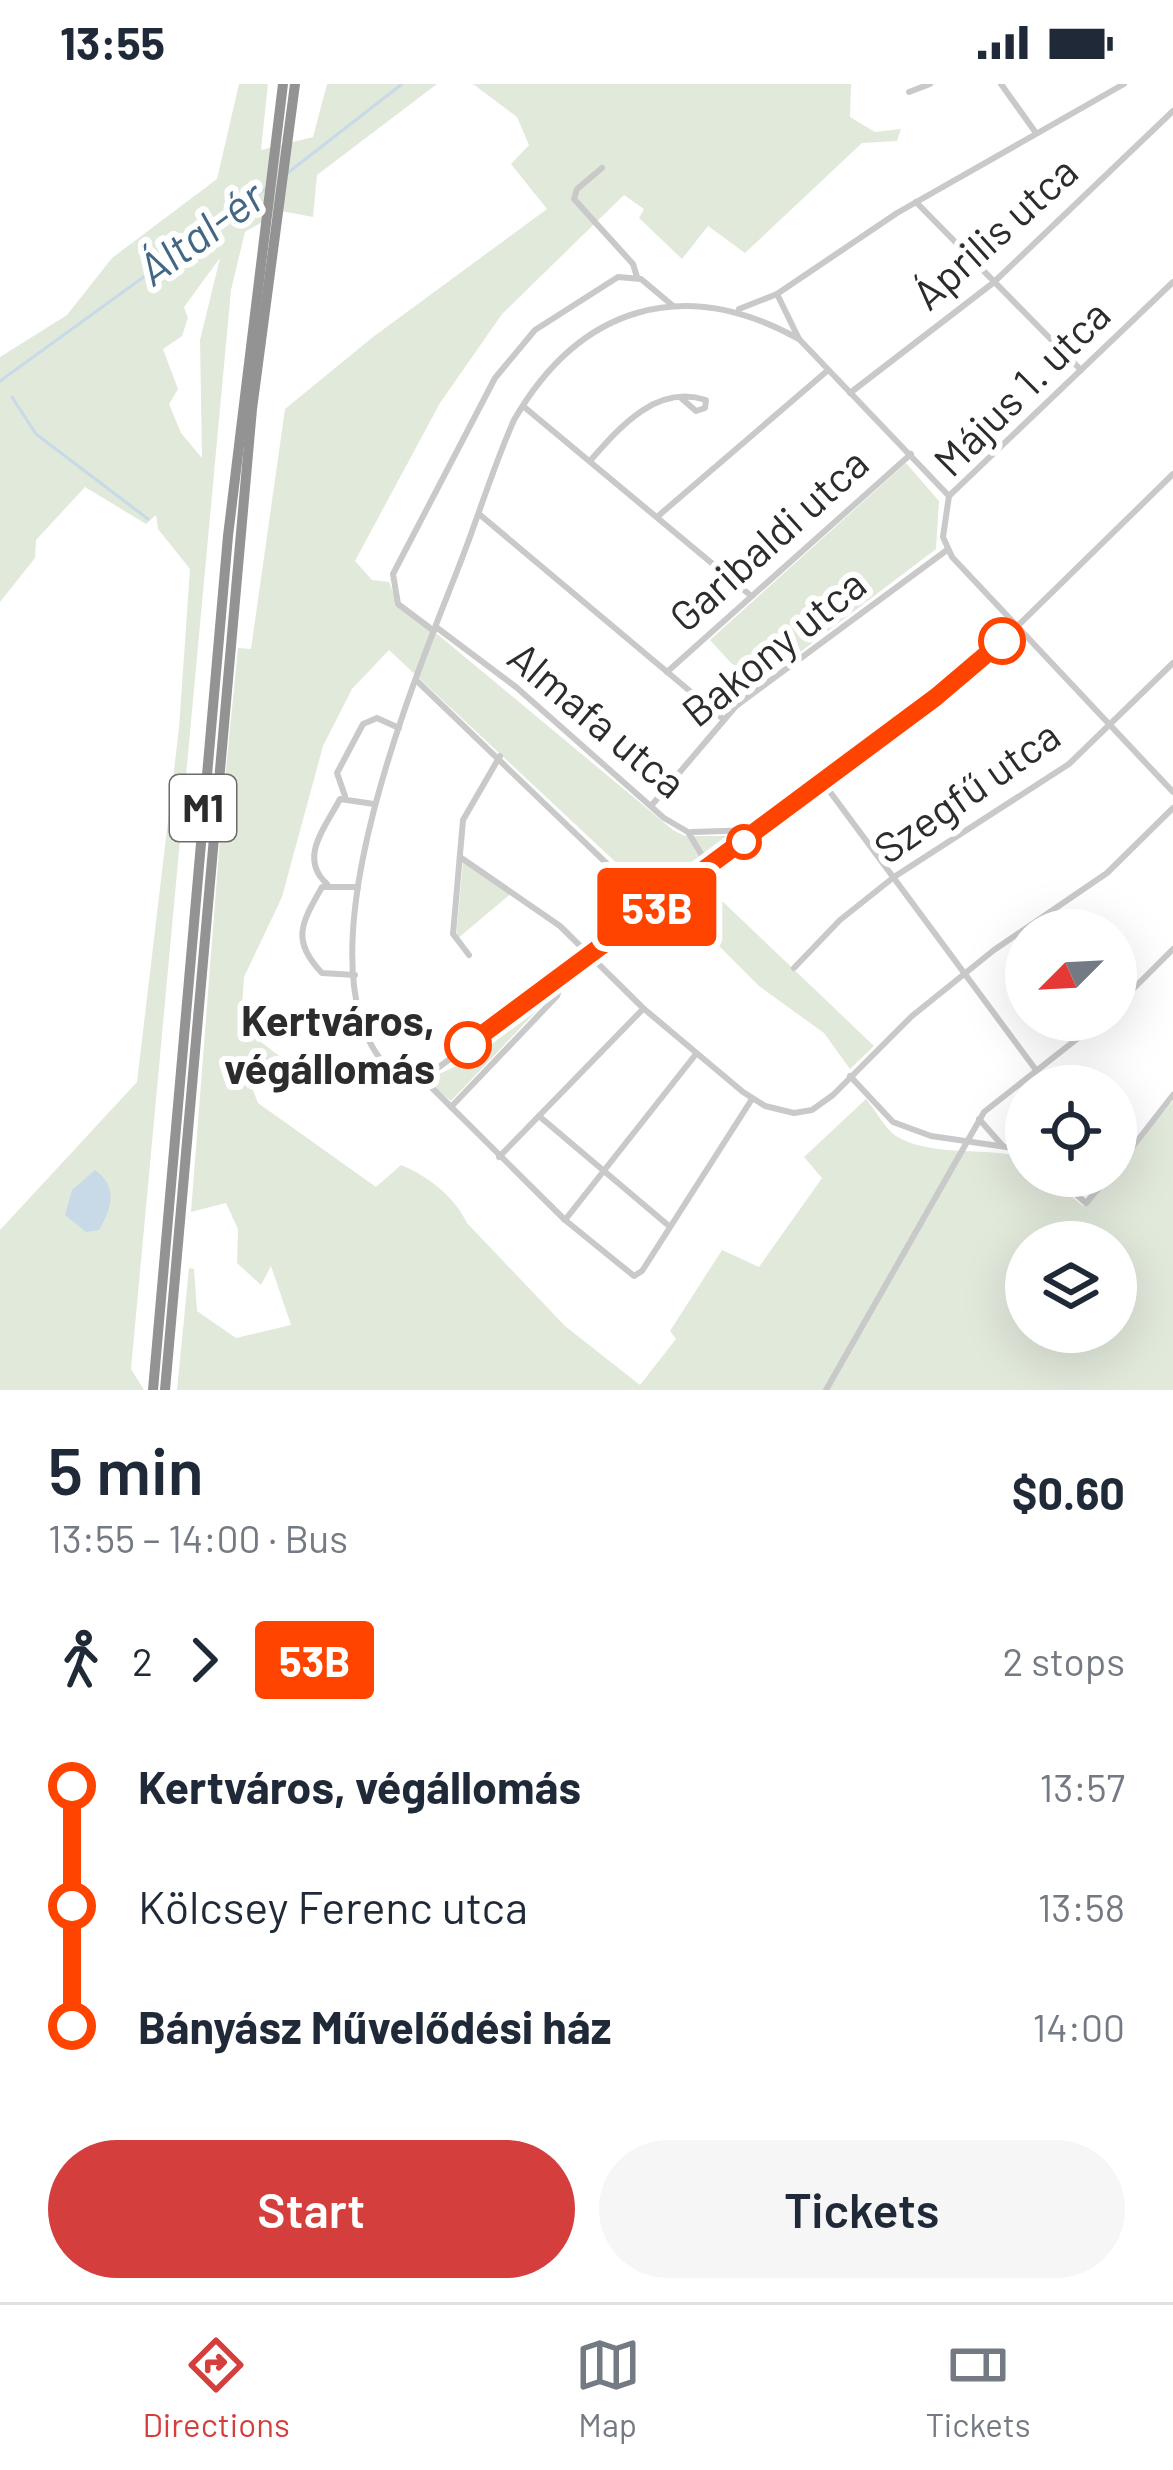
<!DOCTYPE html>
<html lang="en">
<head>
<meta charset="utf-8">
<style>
  body { margin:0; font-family:Barlow,sans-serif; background:#f6f6f7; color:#1f2937; height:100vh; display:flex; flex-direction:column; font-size:45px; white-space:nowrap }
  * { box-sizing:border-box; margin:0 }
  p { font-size:39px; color:#747a83 }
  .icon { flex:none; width:66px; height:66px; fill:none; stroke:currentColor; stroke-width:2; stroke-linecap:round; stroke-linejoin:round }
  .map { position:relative; height:1306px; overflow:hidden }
  .details { display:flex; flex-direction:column; background:#fff; flex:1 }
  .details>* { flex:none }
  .badge { padding:0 24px; border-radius:9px; font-size:42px; line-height:78px }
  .needle { width:78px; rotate:246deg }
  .fabs { position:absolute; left:1005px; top:825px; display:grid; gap:24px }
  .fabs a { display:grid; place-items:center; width:132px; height:132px; border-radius:50%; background:#fff; box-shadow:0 12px 48px #0002; font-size:60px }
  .map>.badge { position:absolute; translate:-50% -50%; box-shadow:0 0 0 6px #fff }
  .legs { display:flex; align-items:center; gap:18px; height:132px; padding:0 48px; font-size:39px }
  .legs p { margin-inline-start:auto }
  .overview { display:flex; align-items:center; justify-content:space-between; height:204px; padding:0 48px }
  h1 { font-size:66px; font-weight:600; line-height:90px }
  .cta { display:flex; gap:24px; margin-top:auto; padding:24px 48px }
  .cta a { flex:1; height:138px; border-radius:72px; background:#d43f3d; color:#fff; font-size:48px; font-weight:600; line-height:138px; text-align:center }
  .cta a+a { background:#f6f6f7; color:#1f2937 }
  ul { padding:0 48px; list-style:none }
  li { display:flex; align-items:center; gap:42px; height:120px; font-size:45px }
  li i { display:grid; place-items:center; width:18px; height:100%; margin:0 15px; background:currentColor }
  li i::after { content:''; width:30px; height:30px; margin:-15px; border:9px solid; border-radius:50%; background:#fff }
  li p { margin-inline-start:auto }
  li:first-child i { background:linear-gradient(#0000 50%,currentColor 0) }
  li:last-child i { background:linear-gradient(currentColor 50%,#0000 0) }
  .status { display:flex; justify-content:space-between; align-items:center; height:84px; padding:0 60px; background:#fff; direction:ltr }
  .status svg { height:33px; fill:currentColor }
  .tab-bar { display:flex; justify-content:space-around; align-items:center; height:168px; border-top:3px solid #e0e1e3; background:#fff; font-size:33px; color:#747a83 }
  .tab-bar a { display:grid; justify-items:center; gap:6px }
  .tab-bar .current { color:#d43f3d }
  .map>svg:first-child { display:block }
  .green { fill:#e1e9db; fill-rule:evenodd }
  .water { fill:#c8d9e7 }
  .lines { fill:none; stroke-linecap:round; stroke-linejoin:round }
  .stream { stroke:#c8d9e7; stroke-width:3 }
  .street { stroke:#c9c9c9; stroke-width:6 }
  .highway { stroke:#939393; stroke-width:10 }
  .line-1-casing { stroke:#fff; stroke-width:27 }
  .line-1 { stroke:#f40; stroke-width:18 }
  .stop-1-dot { fill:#fff; stroke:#f40; stroke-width:6 }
  .labels { text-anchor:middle; stroke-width:12; stroke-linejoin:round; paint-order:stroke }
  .shield { fill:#fff; stroke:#6b6b6b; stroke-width:3 }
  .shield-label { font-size:39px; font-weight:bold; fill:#2c2c2c }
  .street-label { font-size:42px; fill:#2c2c2c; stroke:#fff }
  .stop-label { font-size:42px; font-weight:bold; fill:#2c2c2c; stroke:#fff; text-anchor:end }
  .water-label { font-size:45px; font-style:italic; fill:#426686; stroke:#fff }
</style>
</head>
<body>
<div class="status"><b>13:55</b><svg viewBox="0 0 49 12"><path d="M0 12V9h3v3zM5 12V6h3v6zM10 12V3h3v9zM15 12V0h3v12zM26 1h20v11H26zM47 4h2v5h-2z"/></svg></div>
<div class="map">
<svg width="1173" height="1306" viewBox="0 0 1173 1306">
  <rect width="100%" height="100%" fill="#fff"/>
  <!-- green -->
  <g class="green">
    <path d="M 239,0 L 268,0 L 261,66 L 313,53 L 327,0 L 437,0 L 317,91 L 313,133 L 281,127 L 245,148 L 231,206 L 131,1285 L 144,1306 L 0,1306 L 0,1146 L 137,998 L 179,644 L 190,485 L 158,445 L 156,431 L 146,440 L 85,403 L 36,456 L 35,474 L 0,518 L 0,273 L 67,231 L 112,174 L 217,95 ZM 220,174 L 200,256 L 202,374 L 181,349 L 169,320 L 178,305 L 163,265 L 182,252 L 188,234 L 184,223 Z"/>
    <path d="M 473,0 L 851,0 L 850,33 L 875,48 L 901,45 L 897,57 L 862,59 L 745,169 L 708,142 L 682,175 L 639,134 L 644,125 L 624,111 L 502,230 L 440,319 L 355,477 L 372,496 L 389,498 L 400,525 L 436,549 L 673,746 L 685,752 L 742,752 L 703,783 L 719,814 L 874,962 L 850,985 L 824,949 L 759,902 L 704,847 L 691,858 L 654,814 L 389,566 L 352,605 L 323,662 L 282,813 L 244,893 L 240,954 L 253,952 L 286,977 L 278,989 L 249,996 L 258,1019 L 376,1103 L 401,1081 C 428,1092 454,1112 467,1139 L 565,1242 L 640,1301 L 676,1255 L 670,1247 L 722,1166 L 759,1183 L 822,1094 L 804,1073 L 866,1015 C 875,1025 885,1045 896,1052 C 932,1074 986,1062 1026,1074 L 1026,1092 L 1047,1092 L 1083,1122 L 1109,1092 L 1116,1092 L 1116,1084 L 1173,1017 L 1173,1306 L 177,1306 L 189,1184 L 194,1185 L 197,1227 L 236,1254 L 291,1241 L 271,1182 L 261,1201 L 237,1179 L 238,1145 L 226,1119 L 191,1128 L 220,754 L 230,756 L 234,728 L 222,725 L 238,564 L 251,565 L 285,325 L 373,253 L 547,125 L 511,80 L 529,61 L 517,33 ZM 1026,1158 L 1116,1158 L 1116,1248 L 1026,1248 Z"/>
    <polygon points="906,379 939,417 936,465 762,597 731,579 710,556"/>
    <polygon points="463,777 513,808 457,855 456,854"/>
    <polygon points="564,898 451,1017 435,1004 437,991 469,976 489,953"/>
  </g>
  <!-- water -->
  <path class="water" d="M 95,1086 C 118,1103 112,1123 99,1146 L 86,1148 L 65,1131 L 72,1106 Z"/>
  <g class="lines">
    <!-- stream -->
    <g class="stream">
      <polyline points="285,91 402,0"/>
      <polyline points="0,297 268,103"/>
      <polyline points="12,313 36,350 148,435"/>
    </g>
    <!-- street -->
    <g class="street">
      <polyline points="1001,0 1036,49"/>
      <polyline points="909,8 930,0"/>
      <polyline points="602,84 577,105 574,115 633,180 637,193"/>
      <polyline points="916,118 1081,286"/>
      <polyline points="1173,198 949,412 943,453 952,473 1173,708"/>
      <polyline points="777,210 799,255 948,411"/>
      <polyline points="739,225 777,210 897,129 1124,0"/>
      <path d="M 799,255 C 683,191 580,222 514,336 C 493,383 478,434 459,482 C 417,591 277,914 405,998 L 423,995 L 936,613 L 992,567 L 1173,390"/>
      <polyline points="850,309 993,199 1173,27"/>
      <polyline points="523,322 750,511"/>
      <path d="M 590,377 C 620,343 656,300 706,316 L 705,324 L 696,327 L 681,314"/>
      <polyline points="479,430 722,634"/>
      <polyline points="657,433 827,287"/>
      <polyline points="436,543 516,603 664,734 688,748 709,783"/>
      <polyline points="434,547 398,520 393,490 495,294 535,246 618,193 641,195 672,221"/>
      <polyline points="667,588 911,370"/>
      <polyline points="417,597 654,825"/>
      <polyline points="822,697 1036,986"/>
      <polyline points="345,712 337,689 363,640 377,634 399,644"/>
      <polyline points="651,722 736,622 947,466"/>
      <polyline points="692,748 756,746"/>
      <polyline points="460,773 560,842 643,924 743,1008 765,1022 794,1029 812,1026 833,1011 912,932 994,866 1107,789 1173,724"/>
      <path d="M 327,800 C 298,774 325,744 340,715 L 374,720"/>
      <polyline points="469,871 453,850 463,736 500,672"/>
      <polyline points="794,884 840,836 894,793 1069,680 1173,579"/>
      <path d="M 355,891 L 322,889 C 291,856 301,840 322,803 L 358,803"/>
      <polyline points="1116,922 1173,865"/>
      <polyline points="850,992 893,1038 931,1052 1026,1066"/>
      <polyline points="423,995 565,1136 634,1192 642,1187 752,1015"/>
      <polyline points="451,1023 557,912 564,891"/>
      <polyline points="539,1032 669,1142"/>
      <polyline points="979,1035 1002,1061"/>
      <polyline points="499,1073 643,925"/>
      <polyline points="1116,1084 1173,1011"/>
      <polyline points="1055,1092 1086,1119 1109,1092"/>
      <polyline points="565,1136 696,970"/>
      <polyline points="826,1306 984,1028 1101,936"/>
    </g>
    <!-- highway -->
    <g class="highway">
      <polyline points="153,1306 228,452 283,0"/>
      <polyline points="165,1306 252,325 295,0"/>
    </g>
  </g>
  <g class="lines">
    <defs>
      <polyline id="line-1" points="468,961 936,613 1002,557"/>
    </defs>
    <!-- line-1 casing -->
    <use href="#line-1" class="line-1-casing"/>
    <!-- line-1 -->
    <use href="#line-1" class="line-1"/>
  </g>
  <!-- markers -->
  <g class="stop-1-dot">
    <circle cx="1002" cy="557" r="21"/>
    <circle cx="744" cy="758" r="15"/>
    <circle cx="468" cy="961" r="21"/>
  </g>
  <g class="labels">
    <!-- shield labels -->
    <rect class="shield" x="170" y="691" width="66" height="66" rx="9"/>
    <g class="shield-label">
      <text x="203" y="738">M1</text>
    </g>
    <!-- street labels -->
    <g class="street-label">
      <text transform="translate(995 149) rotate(-42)" y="15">Április utca</text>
      <text transform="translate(1022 304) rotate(-45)" y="15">Május 1. utca</text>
      <text transform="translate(769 456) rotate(-42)" y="15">Garibaldi utca</text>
      <text transform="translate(774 564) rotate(-39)" y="15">Bakony utca</text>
      <text transform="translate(597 636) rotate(40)" y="15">Almafa utca</text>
      <text transform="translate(967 708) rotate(-35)" y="15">Szegfű utca</text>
    </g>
    <!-- stop labels -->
    <g class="stop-label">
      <text x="435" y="952">Kertváros,<tspan x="435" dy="48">végállomás</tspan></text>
    </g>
    <!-- water labels -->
    <g class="water-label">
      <text transform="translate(201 149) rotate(-36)" y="16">Által-ér</text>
    </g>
  </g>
</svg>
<div class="fabs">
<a><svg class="needle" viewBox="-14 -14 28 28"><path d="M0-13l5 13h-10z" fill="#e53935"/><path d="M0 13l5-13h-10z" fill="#747a83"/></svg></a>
<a><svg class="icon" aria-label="locate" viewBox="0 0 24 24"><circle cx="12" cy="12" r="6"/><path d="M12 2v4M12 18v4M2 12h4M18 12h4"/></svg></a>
<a><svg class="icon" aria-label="layers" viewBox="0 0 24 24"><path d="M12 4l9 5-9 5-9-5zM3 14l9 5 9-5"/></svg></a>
</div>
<b class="badge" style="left:657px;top:823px;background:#f40;color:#fff">53B</b>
</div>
<section class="details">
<div class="overview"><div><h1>5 min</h1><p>13:55 – 14:00 · Bus</p></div><b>$0.60</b></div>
<div class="legs"><svg class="icon" aria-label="walk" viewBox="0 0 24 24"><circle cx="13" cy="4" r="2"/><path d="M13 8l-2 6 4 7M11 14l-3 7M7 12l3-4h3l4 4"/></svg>2<svg class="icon" aria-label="forward" viewBox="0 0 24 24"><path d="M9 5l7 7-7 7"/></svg><b class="badge" style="background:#f40;color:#fff">53B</b><p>2 stops</p></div>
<ul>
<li><i style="color:#f40"></i><b>Kertváros, végállomás</b><p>13:57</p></li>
<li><i style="color:#f40"></i><span>Kölcsey Ferenc utca</span><p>13:58</p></li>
<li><i style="color:#f40"></i><b>Bányász Művelődési ház</b><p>14:00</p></li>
</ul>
<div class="cta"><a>Start</a><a>Tickets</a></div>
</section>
<nav class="tab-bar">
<a class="current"><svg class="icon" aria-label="directions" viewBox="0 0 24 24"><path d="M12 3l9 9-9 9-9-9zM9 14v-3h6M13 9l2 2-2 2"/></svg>Directions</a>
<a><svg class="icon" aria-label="map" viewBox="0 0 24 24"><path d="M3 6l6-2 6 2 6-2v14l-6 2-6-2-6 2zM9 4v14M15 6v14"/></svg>Map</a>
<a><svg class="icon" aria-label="tickets" viewBox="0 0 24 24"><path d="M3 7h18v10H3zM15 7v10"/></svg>Tickets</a>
</nav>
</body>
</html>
